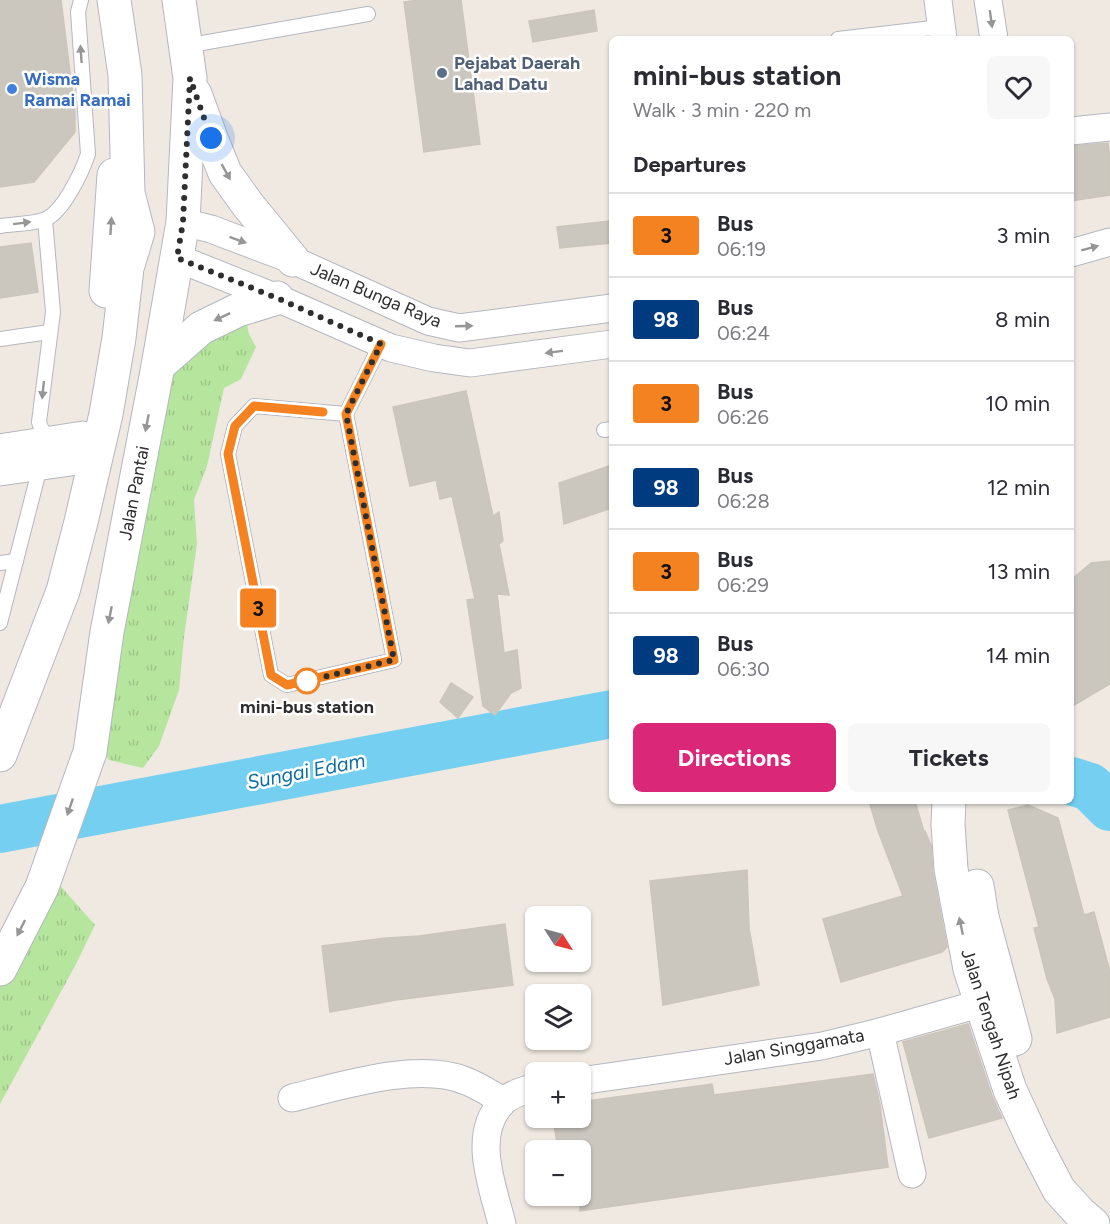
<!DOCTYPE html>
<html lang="en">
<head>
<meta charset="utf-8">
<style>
  body { margin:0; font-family:Figtree,sans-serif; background:#f7f7f7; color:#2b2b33; height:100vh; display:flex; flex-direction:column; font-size:22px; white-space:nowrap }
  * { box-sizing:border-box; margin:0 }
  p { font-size:20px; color:#7c7c81 }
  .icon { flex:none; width:33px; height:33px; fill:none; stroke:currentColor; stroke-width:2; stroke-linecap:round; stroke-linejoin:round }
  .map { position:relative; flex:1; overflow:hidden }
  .details { position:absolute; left:609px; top:36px; width:465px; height:768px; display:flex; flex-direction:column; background:#fff; border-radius:9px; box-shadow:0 2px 4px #0004 }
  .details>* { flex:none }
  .badge { padding:0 12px; border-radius:4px; font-size:21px; line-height:39px }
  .needle { width:39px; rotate:126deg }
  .fabs { position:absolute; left:525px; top:906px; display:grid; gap:12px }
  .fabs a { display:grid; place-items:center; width:66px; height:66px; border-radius:9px; background:#fff; box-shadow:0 2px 4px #0004; font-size:30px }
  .you { position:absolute; width:30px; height:30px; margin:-15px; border:4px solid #fff; border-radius:50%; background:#1a73e8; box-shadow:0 0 0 9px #1a73e833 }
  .map>.badge { position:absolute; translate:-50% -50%; box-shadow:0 0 0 3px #fff }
  h2 { padding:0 24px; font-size:22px; line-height:54px }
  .round { display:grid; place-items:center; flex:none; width:63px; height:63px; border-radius:9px; background:#f7f7f7 }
  .head { display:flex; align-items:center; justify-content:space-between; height:102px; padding:0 24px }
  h1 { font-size:28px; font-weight:700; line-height:45px }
  .action { display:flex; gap:12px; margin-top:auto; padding:12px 24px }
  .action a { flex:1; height:69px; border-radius:9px; background:#db2777; color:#fff; font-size:24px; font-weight:700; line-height:69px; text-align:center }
  .action a+a { background:#f7f7f7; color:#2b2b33 }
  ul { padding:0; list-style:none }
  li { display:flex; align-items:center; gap:18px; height:84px; padding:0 24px; border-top:2px solid #e1e1e2 }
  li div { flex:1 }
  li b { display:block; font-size:22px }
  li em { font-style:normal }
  li .badge { min-width:66px; font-weight:700; text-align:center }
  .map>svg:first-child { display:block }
  .grass { fill:url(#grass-tufts) }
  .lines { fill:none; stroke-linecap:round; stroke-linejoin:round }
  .river { stroke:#75cff0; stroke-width:48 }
  .building { fill:#cbc7bf; stroke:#cbc5ba; stroke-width:1.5 }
  .service-casing { stroke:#b4b7c1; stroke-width:16 }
  .minor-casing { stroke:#b4b7c1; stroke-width:29 }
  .tertiary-casing { stroke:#b4b7c1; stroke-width:35 }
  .service { stroke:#fff; stroke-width:14 }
  .minor { stroke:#fff; stroke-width:27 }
  .tertiary { stroke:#fff; stroke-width:33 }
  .oneway { fill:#969696 }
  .line-casing { stroke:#fff; stroke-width:14 }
  .line { stroke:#f58220; stroke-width:9 }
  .walk { stroke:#2e2e2e; stroke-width:6; stroke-dasharray:0 10.8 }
  .service-dot { fill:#5c6f8a; stroke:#fff; stroke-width:2 }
  .shop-dot { fill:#3f7fe0; stroke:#fff; stroke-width:2 }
  .stop-dot { fill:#fff; stroke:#f58220; stroke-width:3 }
  .labels { text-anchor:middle; stroke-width:5; stroke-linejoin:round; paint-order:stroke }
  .service-label { font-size:18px; font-weight:bold; fill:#4e5e75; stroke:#fff; text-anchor:start }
  .shop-label { font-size:18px; font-weight:bold; fill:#366cbe; stroke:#fff; text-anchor:start }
  .street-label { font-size:18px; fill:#2e2e2e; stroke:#fff }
  .stop-label { font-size:18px; font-weight:bold; fill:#2e2e2e; stroke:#fff }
  .water-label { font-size:20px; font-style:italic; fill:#0d6fa3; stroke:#fff }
</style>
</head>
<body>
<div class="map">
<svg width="1110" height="1224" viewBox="0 0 1110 1224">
  <defs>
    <pattern id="grass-tufts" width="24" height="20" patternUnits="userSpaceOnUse" patternTransform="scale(1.5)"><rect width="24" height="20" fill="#b6e59e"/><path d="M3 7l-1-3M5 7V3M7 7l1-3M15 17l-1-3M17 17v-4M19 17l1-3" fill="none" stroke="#9dc588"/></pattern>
  </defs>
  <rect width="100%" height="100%" fill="#efe9e1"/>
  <!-- grass -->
  <g class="grass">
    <polygon points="245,315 249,334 256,347 241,379 224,388 207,466 194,500 197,544 184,637 179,690 159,746 143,768 109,760 99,747 165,369"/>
    <polygon points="56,881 95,925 76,964 0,1104 0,968"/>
  </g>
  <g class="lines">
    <!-- river -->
    <g class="river">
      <polyline points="1071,781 1090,787 1110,807"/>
      <polyline points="0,829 612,714"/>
    </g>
  </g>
  <!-- building -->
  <g class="building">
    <polygon points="0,0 61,0 75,112 75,132 34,182 0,187"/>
    <polygon points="420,0 461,0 480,144 424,152 404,2"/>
    <polygon points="594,10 597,31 533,42 529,21"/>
    <polygon points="1108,143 1110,157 1110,195 1071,201 1071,146"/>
    <polygon points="609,221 611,243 560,248 557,227"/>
    <polygon points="31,243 38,292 0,298 0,247"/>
    <polygon points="466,391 493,516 499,512 503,541 499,544 509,595 497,594 504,653 517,650 521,688 511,693 495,715 483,706 467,600 475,599 452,496 440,499 436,480 410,486 393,407"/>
    <polygon points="612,465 612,508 564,524 559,483"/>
    <polygon points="1110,561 1110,684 1071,707 1071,580 1091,563"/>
    <polygon points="451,683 473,697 458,718 440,702"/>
    <polygon points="869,801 915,801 924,832 925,831 931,845 933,873 947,947 942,952 841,982 823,919 903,896 878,831"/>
    <polygon points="1028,805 1058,818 1084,915 1094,912 1110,972 1110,1017 1057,1033 1055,999 1047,979 1034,928 1039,927 1008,810"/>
    <polygon points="747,870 749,928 759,985 663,1005 650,881"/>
    <polygon points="505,924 513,985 396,1000 330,1012 322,946 386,938 419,936"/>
    <polygon points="968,1024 992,1096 1002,1118 929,1138 903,1042"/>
    <polygon points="873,1074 880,1105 888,1167 580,1211 580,1150 558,1150 553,1118 580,1118 580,1102 712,1084 714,1095"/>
  </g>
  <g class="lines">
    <defs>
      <g id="service">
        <polyline points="838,39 941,27"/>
        <polyline points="185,46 368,14"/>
        <path d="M 45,220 L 53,312 L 39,422 C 41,431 45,434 54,437"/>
        <path d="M 0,226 C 13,224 31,224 43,220 C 62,215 82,172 88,154 L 78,12 L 81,0"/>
        <polyline points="0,339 49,332"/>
        <polyline points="346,414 254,406 235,426 228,454 271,675 287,685 394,660 346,414 381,344"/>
        <polyline points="604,430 612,429"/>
        <polyline points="0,563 16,561"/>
        <polyline points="0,623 40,467"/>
      </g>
      <g id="minor">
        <polyline points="938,0 943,39"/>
        <polyline points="988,0 994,39"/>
        <polyline points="1071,131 1110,127"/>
        <polyline points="183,222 211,229 293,260 428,321 459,328 612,308"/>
        <polyline points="1071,253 1110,242"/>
        <polyline points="177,258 277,298 391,348 434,358 470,363 612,344"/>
        <polyline points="0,448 83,435"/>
        <polyline points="0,472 78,461"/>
        <polyline points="880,1032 912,1174"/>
        <polyline points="580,1081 822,1046 880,1032 1000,998"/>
        <path d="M 292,1098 C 341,1086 418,1061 466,1081 C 479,1086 491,1094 503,1101"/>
        <path d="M 502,1224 C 493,1187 471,1135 502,1103 C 510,1094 525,1090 536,1087"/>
      </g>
      <g id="tertiary">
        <polyline points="195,94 211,138 225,173 248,205 293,260"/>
        <polyline points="106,291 114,175"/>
        <polyline points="158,366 201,328 238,310 277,298"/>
        <polyline points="0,755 63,591 81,522 106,414 119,338 127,268 138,232 128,193 125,75 114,0"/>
        <polyline points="949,801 948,824 951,869 970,969 1010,1090 1034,1142 1059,1190 1080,1213 1093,1224"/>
        <polyline points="977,886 982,917 1015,1039"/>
        <polyline points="0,969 42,887 90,752 107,632 158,366 183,222 190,78 179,0"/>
      </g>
    </defs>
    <!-- service casing -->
    <use href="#service" class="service-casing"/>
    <!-- minor casing -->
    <use href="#minor" class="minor-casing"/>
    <!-- tertiary casing -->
    <use href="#tertiary" class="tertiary-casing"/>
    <!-- service -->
    <use href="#service" class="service"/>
    <!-- minor -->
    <use href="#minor" class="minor"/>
    <!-- tertiary -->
    <use href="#tertiary" class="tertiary"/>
  </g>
  <!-- one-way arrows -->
  <defs><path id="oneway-solid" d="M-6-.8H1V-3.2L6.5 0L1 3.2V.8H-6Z" transform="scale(1.5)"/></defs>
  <g class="oneway">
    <use href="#oneway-solid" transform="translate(991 19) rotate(82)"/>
    <use href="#oneway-solid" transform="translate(81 54) rotate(-94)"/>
    <use href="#oneway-solid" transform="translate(226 172) rotate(61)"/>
    <use href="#oneway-solid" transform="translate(22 223) rotate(-7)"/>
    <use href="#oneway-solid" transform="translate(111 226) rotate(-86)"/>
    <use href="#oneway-solid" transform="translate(238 240) rotate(20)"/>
    <use href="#oneway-solid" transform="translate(1090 248) rotate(-15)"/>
    <use href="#oneway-solid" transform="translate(222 317) rotate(155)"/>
    <use href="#oneway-solid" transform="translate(464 326) rotate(-2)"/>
    <use href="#oneway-solid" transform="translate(554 352) rotate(173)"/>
    <use href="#oneway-solid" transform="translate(43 390) rotate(96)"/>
    <use href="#oneway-solid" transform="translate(147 423) rotate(101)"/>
    <use href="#oneway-solid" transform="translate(110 615) rotate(101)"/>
    <use href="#oneway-solid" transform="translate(70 807) rotate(109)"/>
    <use href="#oneway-solid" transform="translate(961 926) rotate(-102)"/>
    <use href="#oneway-solid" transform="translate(21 928) rotate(117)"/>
  </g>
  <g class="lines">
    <defs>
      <polyline id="line" points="323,412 254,406 235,426 228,454 271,675 287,685 394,660 346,414 381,344"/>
    </defs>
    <!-- line casing -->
    <use href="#line" class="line-casing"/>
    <!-- line -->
    <use href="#line" class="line"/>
    <!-- walk -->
    <polyline class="walk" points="211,138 190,78 183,222 177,258 277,298 381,344 346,414 394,660 307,681"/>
  </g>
  <!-- markers -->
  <circle class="service-dot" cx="442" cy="73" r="6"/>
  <circle class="shop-dot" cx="12" cy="89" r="6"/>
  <circle class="stop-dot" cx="307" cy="681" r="12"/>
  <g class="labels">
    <!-- service labels -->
    <g class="service-label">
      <text x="454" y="69">Pejabat Daerah<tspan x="454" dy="21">Lahad Datu</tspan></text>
    </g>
    <!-- shop labels -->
    <g class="shop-label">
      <text x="24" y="85">Wisma<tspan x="24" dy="21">Ramai Ramai</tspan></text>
    </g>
    <!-- street labels -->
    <g class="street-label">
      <text transform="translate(376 295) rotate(23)" y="6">Jalan Bunga Raya</text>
      <text transform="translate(134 493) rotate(-79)" y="6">Jalan Pantai</text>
      <text transform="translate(991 1024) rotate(72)" y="6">Jalan Tengah Nipah</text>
      <text transform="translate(794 1047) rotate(-10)" y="6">Jalan Singgamata</text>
    </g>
    <!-- stop labels -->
    <g class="stop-label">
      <text x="307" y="713">mini-bus station</text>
    </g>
    <!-- water labels -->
    <g class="water-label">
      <text transform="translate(306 771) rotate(-11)" y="7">Sungai Edam</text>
    </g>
  </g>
</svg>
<div class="fabs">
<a><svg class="needle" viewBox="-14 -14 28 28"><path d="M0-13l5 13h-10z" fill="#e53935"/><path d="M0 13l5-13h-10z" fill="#7c7c81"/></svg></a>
<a><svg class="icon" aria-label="layers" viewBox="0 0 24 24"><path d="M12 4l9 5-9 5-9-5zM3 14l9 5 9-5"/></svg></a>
<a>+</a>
<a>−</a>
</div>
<div class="you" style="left:211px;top:138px"></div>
<b class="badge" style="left:258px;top:608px;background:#f58220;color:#111">3</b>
<section class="details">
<div class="head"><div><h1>mini-bus station</h1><p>Walk · 3 min · 220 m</p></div><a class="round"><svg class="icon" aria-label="heart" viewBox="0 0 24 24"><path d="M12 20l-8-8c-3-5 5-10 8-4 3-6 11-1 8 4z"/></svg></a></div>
<h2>Departures</h2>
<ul>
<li><span class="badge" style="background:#f58220;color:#111">3</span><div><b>Bus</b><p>06:19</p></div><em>3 min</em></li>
<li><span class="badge" style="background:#003b80;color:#fff">98</span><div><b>Bus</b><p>06:24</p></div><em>8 min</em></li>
<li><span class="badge" style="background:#f58220;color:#111">3</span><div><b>Bus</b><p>06:26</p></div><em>10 min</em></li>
<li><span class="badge" style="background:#003b80;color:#fff">98</span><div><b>Bus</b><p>06:28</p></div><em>12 min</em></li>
<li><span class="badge" style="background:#f58220;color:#111">3</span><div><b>Bus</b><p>06:29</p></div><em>13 min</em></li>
<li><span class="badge" style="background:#003b80;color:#fff">98</span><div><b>Bus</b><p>06:30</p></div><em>14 min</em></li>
</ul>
<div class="action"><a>Directions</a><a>Tickets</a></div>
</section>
</div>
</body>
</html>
